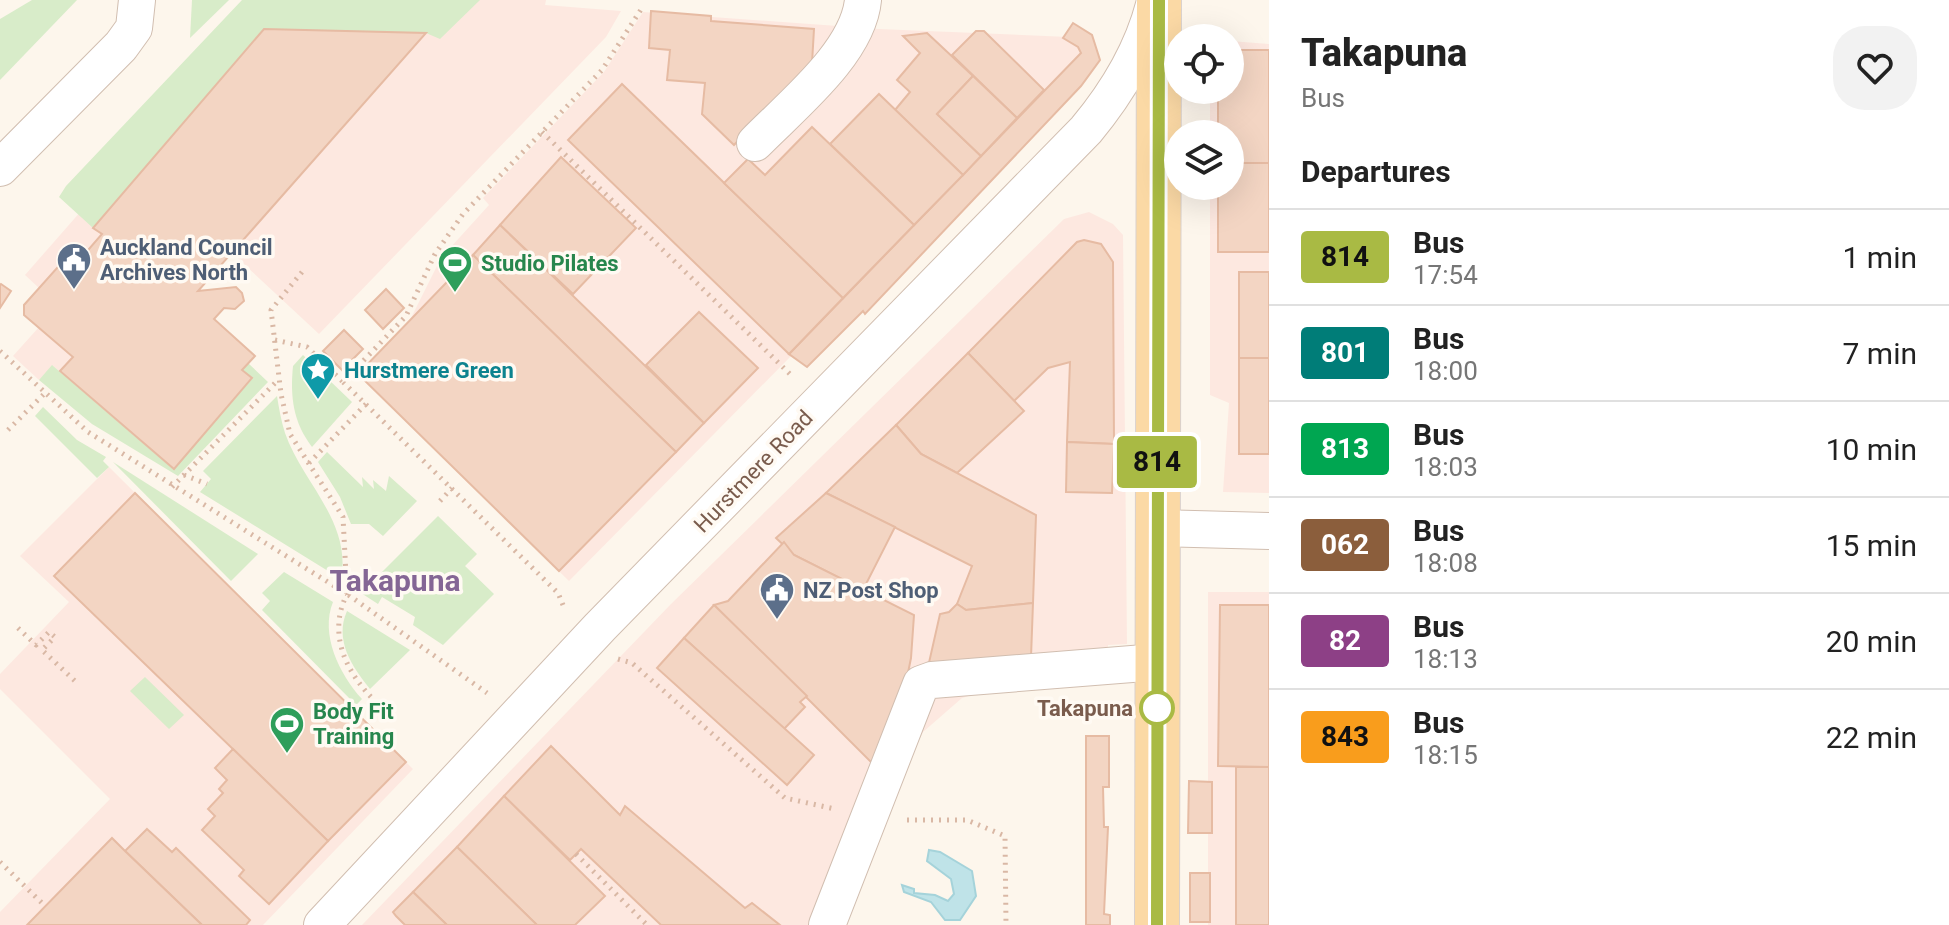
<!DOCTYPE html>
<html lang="en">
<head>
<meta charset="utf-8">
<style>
  body { margin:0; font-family:Roboto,sans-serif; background:#f2f2f2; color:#222; height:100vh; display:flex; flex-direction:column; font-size:30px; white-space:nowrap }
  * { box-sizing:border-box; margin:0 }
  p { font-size:26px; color:#767676 }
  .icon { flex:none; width:44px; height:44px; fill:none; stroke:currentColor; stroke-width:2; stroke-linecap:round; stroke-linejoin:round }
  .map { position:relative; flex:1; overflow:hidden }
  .panel { display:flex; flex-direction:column; background:#fff; width:680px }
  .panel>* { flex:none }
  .badge { padding:0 16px; border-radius:6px; font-size:28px; line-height:52px }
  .tools { position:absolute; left:1164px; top:24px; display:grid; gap:16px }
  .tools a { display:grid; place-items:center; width:80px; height:80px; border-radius:50%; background:#fff; box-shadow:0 8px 32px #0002; font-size:40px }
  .map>.badge { position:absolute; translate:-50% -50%; box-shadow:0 0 0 4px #fff }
  h2 { padding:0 32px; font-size:30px; line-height:72px }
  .round { display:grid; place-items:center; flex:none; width:84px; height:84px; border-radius:32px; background:#f2f2f2 }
  .overview { display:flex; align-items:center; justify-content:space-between; height:136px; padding:0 32px }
  h1 { font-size:38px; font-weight:800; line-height:60px }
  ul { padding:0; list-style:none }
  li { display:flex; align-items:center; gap:24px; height:96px; padding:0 32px; border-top:2px solid #e0e0e0 }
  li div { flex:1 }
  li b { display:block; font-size:30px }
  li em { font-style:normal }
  li .badge { min-width:88px; font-weight:700; text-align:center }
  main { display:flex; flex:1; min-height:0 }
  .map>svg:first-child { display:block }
  .commercial { fill:#fde8e0 }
  .green { fill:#d8ecc9 }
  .water { fill:#bfe3e8; stroke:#a5d3da; stroke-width:2 }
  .building { fill:#f3d5c3; stroke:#e6bba3; stroke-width:2 }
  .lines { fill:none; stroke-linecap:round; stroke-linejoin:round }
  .minor-casing { stroke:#d1beb0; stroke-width:38 }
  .major-casing { stroke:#dad1cd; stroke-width:46 }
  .path { stroke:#d9b8a5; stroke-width:5; stroke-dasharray:2 6; stroke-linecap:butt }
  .minor { stroke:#fff; stroke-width:36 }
  .major { stroke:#fbd9a5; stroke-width:44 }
  .line-casing { stroke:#fff; stroke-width:18 }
  .line { stroke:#a9ba44; stroke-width:12 }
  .stop-dot { fill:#fff; stroke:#a9ba44; stroke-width:4 }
  .labels { text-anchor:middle; stroke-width:7; stroke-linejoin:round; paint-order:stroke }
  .service-label { font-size:22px; font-weight:bold; fill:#4e5e75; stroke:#fffaf3; text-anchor:start }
  .leisure-label { font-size:22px; font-weight:bold; fill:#27864d; stroke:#fffaf3; text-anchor:start }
  .culture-label { font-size:22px; font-weight:bold; fill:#0d838f; stroke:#fffaf3; text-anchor:start }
  .street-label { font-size:22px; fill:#7a5c4d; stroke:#fffaf3 }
  .stop-label { font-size:22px; font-weight:bold; fill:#7a5c4d; stroke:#fffaf3; text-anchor:end }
  .district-label { font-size:30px; font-weight:bold; fill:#846695; stroke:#fffaf3 }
</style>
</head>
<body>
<main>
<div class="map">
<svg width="1269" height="925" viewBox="0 0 1269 925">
  <rect width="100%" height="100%" fill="#fdf6ec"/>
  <!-- commercial -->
  <g class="commercial">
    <polygon points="266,0 546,0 545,5 621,11 606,37 319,334 232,253 199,290 236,287 242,293 244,301 235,309 224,308 214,319 255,356 243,369 252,378 174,469 53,366 39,380 13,356 39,327 24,315 24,305 39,288 25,275"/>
    <polygon points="643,12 879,29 1069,37 1082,48 1086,57 569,581 358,375 410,320 441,258 489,205 483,198 604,72"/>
    <polygon points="1230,41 1269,44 1269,493 1223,492 1229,403 1210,395 1210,186 1230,186 1230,134 1210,134 1210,90 1230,90"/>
    <polygon points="1089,212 1113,224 1123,235 1127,644 1108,645 1107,683 982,692 962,698 923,732 898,779 840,925 362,925 671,604 1064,219"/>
    <polygon points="109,467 413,769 263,925 0,925 0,912 110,799 0,689 0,674 69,602 20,556"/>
    <rect x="1208" y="592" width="61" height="333"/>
  </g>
  <!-- green -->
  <g class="green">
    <polygon points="32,0 77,0 0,80 0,19"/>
    <polygon points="192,0 229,0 190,38"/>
    <polygon points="242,0 480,0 440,39 426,33 264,29 93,228 59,197 66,186"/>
    <path d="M 303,355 L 352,402 L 312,447 C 293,422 290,397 293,366 Z"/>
    <polygon points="248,363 268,382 178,476 92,424 39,380 52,365 173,469 252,379 242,370"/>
    <path d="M 277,396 C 279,408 281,421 285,433 C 302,482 352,522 341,579 L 200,492 L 211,479 L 203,471 Z"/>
    <polygon points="43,407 77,440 106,457 103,461 109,467 97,478 35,416"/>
    <polygon points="327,452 363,487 362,477 374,489 373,480 386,491 389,476 417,501 383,536 369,524 351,524 340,497 318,462"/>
    <polygon points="113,462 258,554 231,581"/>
    <polygon points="438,516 477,554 465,566 494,594 443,645 413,625 415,617 382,597 378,604 361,593"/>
    <path d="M 284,572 L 333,602 C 320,634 339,674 362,699 L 356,705 L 262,610 L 270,601 L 262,593 Z"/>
    <path d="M 347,611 L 410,650 L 370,689 C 352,667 334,640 347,611 Z"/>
    <polygon points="145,677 184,715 169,729 130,691"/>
  </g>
  <!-- water -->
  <polygon class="water" points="929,850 940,852 972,871 976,896 960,920 945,920 931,902 904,892 902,885 914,889 914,893 935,895 948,901 954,894 951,879 927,861"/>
  <!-- building -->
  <g class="building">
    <polygon points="651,11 711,16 711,21 814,29 812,63 734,145 702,114 705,83 667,80 670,50 649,48"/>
    <polygon points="1073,23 1092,35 1100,60 1081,86 865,314 863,311 807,367 789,354 1081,53 1078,47 1063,38"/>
    <polygon points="264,29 426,33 198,291 236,287 242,293 244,301 235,309 224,308 214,319 255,356 242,370 252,378 174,469 60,371 73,357 24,315 24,305 74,249 83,256 102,234 93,228"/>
    <polygon points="976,31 984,31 1044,90 1017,118 952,55"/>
    <polygon points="927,33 973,76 937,114 981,156 963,175 895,110 910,92 897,80 920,53 903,36"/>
    <polygon points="1230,50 1269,50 1269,163 1230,163 1230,134 1218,134 1218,90 1230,90"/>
    <polygon points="973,76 1017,118 981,156 937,114"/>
    <polygon points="622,84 843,298 789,354 568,140"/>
    <polygon points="879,94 963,175 914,225 830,144"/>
    <polygon points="812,127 914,225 843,298 724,183 748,159 765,175"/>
    <polygon points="561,157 636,228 573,294 500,225"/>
    <polygon points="1230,163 1269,163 1269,252 1218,252 1218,186 1230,186"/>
    <polygon points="500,225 704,423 676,452 473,255"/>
    <polygon points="1084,240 1101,244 1113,262 1114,444 1067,442 1070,362 1048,368 1014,401 968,353 1077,242"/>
    <polygon points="473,255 676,452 559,571 358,374"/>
    <rect x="1239" y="272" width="30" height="86"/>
    <polygon points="1,284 11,291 0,308 0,285"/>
    <polygon points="386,289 404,308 383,329 365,310"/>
    <polygon points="699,312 758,368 704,423 646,365"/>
    <polygon points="344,330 363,349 342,370 323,351"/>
    <polygon points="968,353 1024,411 957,473 921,454 896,425"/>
    <rect x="1239" y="358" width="30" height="96"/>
    <polygon points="896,425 921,454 1036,515 1033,603 966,610 957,604 972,566 826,493"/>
    <polygon points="1067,442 1114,444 1112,493 1066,492"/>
    <polygon points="135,493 406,762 328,841 54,576"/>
    <polygon points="826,493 895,527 863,590 794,555 776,538"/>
    <polygon points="784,542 794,555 914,615 911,658 899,717 875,766 714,605 728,601"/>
    <polygon points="1033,603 1031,657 928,667 940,614 949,612 957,604 966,610"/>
    <polygon points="714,605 807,696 800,702 805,707 784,729 684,638"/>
    <polygon points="1220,605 1269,605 1269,767 1218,766"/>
    <polygon points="684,638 814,755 787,785 657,668"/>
    <polygon points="1086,736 1109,736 1109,787 1103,787 1104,827 1108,827 1104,914 1110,915 1110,925 1086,925"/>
    <polygon points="551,746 620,815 625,806 745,908 752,903 780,925 661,925 581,849 570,860 504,796"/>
    <polygon points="233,749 328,841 269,904 239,876 244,870 202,830 215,816 208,809 223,793 219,789 227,780 215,768"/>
    <rect x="1236" y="767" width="33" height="158"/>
    <polygon points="1189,781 1212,782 1212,833 1188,833"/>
    <polygon points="504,796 605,896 575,925 537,925 457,847"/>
    <polygon points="147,829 172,852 176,848 250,920 246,925 202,925 125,851"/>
    <polygon points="112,838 125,851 202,925 27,925"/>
    <polygon points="457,847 537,925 447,925 413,892"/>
    <rect x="1190" y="873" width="20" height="49"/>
    <polygon points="413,892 447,925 405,925 396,916 393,912"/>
  </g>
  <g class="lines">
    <defs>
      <g id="minor">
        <path d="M 755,143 C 791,106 858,53 863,0"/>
        <polyline points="0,168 121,46 134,28 137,0"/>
        <polyline points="1157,528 1269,531"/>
        <path d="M 322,925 L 600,627 L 1086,130 C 1116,94 1142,51 1154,5"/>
        <polyline points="827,925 921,684 932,680 1157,662"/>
      </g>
      <polyline id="major" points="1157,925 1159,0"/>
    </defs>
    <!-- minor casing -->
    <use href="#minor" class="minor-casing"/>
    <!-- major casing -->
    <use href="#major" class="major-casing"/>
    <!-- path -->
    <g class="path">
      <polyline points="542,132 792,376"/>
      <polyline points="302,272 271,310 281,394 290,434 343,517 347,594 487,693"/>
      <polyline points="275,340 307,347 343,382"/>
      <path d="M 0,351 L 88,432 L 347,594 C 328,632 344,669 372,698"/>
      <polyline points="8,430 45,393"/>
      <polyline points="309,463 366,404"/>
      <polyline points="184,475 207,484"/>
      <polyline points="172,487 279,379"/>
      <polyline points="440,501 452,488"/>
      <polyline points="563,605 558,593 343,382 406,316 435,254 463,214 602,70 642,8"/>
      <polyline points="18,628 36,645 49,632 55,637 42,650 75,681"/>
      <polyline points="618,659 632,663 785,798 835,809"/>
      <polyline points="907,820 967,820 1005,836 1006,925"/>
      <polyline points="576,854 647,925"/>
      <polyline points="0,862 45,906"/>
    </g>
    <!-- minor -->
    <use href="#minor" class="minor"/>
    <!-- major -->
    <use href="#major" class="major"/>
  </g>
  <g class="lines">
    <defs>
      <polyline id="line" points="1157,925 1159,0"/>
    </defs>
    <!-- line casing -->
    <use href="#line" class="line-casing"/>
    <!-- line -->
    <use href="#line" class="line"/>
  </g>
  <!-- icons -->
  <defs>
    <symbol id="civic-pin" viewBox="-11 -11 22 30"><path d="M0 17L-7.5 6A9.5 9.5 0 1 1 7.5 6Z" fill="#5c6f8a" stroke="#fffaf3"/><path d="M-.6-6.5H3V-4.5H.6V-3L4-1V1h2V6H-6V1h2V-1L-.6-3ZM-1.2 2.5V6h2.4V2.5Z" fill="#fff"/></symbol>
    <symbol id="stadium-pin" viewBox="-11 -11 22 30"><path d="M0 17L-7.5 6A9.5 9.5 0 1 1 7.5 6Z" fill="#2e9e5b" stroke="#fffaf3"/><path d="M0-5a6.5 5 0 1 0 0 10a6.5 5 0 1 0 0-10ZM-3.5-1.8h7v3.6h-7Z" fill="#fff"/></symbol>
    <symbol id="sight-pin" viewBox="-11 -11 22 30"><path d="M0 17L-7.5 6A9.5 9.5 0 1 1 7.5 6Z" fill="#0f9aa8" stroke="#fffaf3"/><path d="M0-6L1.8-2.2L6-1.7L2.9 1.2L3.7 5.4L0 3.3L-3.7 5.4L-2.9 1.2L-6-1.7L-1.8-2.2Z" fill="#fff"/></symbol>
  </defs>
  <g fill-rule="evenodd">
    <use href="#civic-pin" x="54" y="240" width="40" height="54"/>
    <use href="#stadium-pin" x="435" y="243" width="40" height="54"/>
    <use href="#sight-pin" x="298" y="350" width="40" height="54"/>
    <use href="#civic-pin" x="757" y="570" width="40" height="54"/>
    <use href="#stadium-pin" x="267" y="704" width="40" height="54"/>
  </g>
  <!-- markers -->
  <circle class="stop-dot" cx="1157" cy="708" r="16"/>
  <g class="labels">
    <!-- service labels -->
    <g class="service-label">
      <text x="100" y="255">Auckland Council<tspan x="100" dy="25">Archives North</tspan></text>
      <text x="803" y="598">NZ Post Shop</text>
    </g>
    <!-- leisure labels -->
    <g class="leisure-label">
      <text x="481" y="271">Studio Pilates</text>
      <text x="313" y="719">Body Fit<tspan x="313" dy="25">Training</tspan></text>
    </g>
    <!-- culture labels -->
    <g class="culture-label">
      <text x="344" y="378">Hurstmere Green</text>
    </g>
    <!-- street labels -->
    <g class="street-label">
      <text transform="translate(753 471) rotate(-46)" y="8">Hurstmere Road</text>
    </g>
    <!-- stop labels -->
    <g class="stop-label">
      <text x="1133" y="716">Takapuna</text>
    </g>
    <!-- district labels -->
    <g class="district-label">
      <text x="395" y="591">Takapuna</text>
    </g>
  </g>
</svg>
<div class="tools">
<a><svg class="icon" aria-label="locate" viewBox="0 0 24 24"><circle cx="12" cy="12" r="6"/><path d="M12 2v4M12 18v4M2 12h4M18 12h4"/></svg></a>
<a><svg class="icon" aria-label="layers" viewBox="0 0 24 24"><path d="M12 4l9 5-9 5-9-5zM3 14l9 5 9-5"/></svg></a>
</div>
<b class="badge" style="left:1157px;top:462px;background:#a9ba44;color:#111">814</b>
</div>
<section class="panel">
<div class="overview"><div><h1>Takapuna</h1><p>Bus</p></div><a class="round"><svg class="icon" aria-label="heart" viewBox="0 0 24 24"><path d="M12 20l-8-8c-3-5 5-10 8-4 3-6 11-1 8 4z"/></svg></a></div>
<h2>Departures</h2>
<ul>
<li><span class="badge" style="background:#a9ba44;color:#111">814</span><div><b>Bus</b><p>17:54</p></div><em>1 min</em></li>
<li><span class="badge" style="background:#007d78;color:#fff">801</span><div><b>Bus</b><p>18:00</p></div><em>7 min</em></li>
<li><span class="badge" style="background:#00a651;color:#fff">813</span><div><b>Bus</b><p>18:03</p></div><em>10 min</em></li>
<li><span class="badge" style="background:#8b5e3c;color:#fff">062</span><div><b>Bus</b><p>18:08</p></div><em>15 min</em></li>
<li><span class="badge" style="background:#8d4086;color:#fff">82</span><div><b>Bus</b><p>18:13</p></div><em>20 min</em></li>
<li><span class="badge" style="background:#f99d1c;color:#111">843</span><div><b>Bus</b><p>18:15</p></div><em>22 min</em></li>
</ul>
</section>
</main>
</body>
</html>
